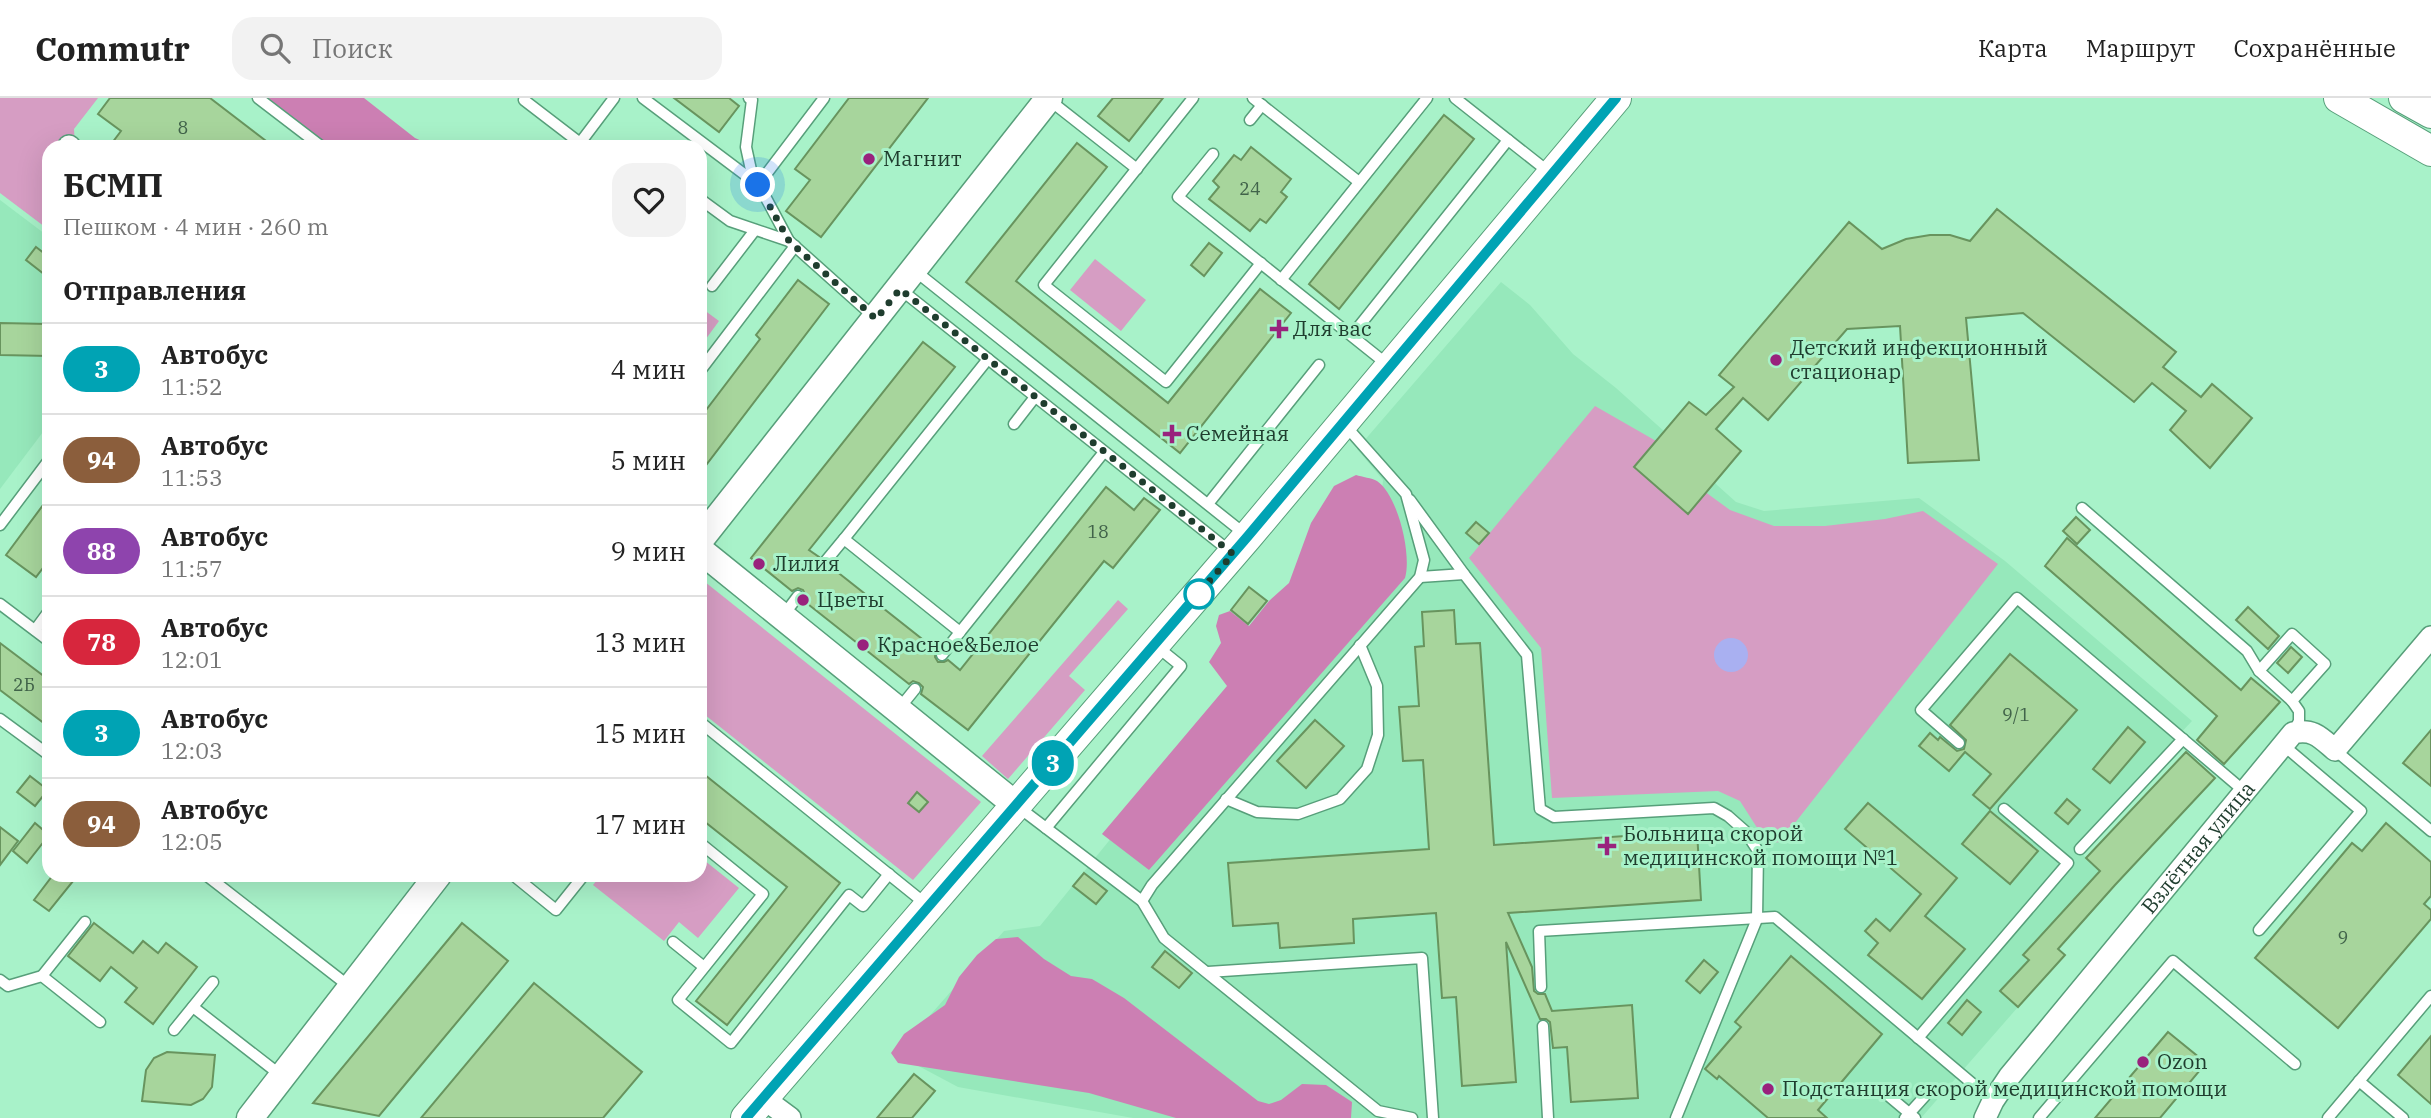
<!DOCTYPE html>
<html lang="ru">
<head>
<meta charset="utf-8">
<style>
  body { margin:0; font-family:"IBM Plex Serif",serif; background:#f2f2f2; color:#222; height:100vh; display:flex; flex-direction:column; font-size:26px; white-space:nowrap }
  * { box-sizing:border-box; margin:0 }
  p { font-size:23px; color:#767676 }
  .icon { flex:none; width:38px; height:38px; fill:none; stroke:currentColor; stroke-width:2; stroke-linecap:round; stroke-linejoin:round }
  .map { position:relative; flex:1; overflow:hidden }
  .drawer { position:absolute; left:42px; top:42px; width:665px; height:742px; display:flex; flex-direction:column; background:#fff; border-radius:21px; box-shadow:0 7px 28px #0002 }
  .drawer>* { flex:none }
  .badge { padding:0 14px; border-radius:23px; font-size:24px; line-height:46px }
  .you { position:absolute; width:35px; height:35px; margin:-18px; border:5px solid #fff; border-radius:50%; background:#1a73e8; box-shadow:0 0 0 10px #1a73e833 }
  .map>.badge { position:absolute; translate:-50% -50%; box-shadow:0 0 0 4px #fff }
  h2 { padding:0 21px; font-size:26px; line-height:63px }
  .round { display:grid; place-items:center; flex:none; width:74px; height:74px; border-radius:21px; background:#f2f2f2 }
  .summary { display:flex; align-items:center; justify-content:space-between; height:119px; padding:0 21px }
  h1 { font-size:33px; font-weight:700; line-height:52px }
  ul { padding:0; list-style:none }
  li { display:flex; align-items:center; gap:21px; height:91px; padding:0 21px; border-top:2px solid #e0e0e0 }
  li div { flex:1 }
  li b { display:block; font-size:26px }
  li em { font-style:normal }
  li .badge { min-width:77px; font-weight:700; text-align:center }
  header { display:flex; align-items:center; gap:42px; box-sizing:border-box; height:98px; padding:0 35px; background:#fff; border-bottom:2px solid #e0e0e0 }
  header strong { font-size:33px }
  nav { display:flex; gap:38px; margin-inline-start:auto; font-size:24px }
  .search { width:490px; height:63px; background:#f2f2f2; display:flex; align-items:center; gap:18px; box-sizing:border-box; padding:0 24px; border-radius:21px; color:#767676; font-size:26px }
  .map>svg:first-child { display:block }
  .built { fill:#96e8bb }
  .green { fill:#d69dc3 }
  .forest { fill:#cc7fb3 }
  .water { fill:#a9b0f1 }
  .building { fill:#a7d59c; stroke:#68945e; stroke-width:2 }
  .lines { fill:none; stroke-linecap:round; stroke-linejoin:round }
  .service-casing { stroke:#579f7a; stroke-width:13 }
  .minor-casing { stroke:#579f7a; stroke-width:24 }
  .tertiary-casing { stroke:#579f7a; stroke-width:29 }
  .secondary-casing { stroke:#579f7a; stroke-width:32 }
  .service { stroke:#fff; stroke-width:10 }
  .minor { stroke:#fff; stroke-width:21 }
  .tertiary { stroke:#fff; stroke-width:26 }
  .secondary { stroke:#fff; stroke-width:30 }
  .line-casing { stroke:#fff; stroke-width:16 }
  .line { stroke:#00a3b4; stroke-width:10 }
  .walk { stroke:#1f3d2e; stroke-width:7; stroke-dasharray:0 12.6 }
  .poi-dot { fill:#99227d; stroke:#a8f2c9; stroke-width:2.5 }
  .stop-dot { fill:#fff; stroke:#00a3b4; stroke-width:3.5 }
  .labels { text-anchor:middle; stroke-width:6; stroke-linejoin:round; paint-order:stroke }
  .number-label { font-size:18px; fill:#41634a }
  .poi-label { font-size:21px; fill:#1f3d2e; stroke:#a8f2c9; text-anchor:start }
  .street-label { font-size:21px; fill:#1f3d2e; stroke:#a8f2c9 }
</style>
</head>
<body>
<header>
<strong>Commutr</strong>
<div class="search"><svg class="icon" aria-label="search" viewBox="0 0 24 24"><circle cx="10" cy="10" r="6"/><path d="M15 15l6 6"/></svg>Поиск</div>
<nav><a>Карта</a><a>Маршрут</a><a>Сохранённые</a></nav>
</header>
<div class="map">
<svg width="2431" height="1020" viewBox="0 0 2431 1020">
  <rect width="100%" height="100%" fill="#a8f2c9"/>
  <!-- built -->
  <g class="built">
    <polygon points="0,102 49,139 49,326 0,391"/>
    <polygon points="1501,184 1530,207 1573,256 1616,290 1695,361 1717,387 1736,404 1764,413 1919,400 2005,463 2192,623 2074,748 2100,773 2024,857 2029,862 2001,893 2018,909 1921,1020 1133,1020 958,989 896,956 1004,833 1040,828 1381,407 1383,382 1357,351"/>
  </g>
  <!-- green -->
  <g class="green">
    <polygon points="0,0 98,0 74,31 75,49 49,49 49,132 0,95"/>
    <polygon points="1095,161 1146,202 1121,233 1070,192"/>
    <polygon points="700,209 719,223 700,249"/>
    <polygon points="1595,308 1677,355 1697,388 1730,412 1774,428 1825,428 1885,421 1923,413 1998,466 1780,744 1770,745 1763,739 1740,703 1718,693 1552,700 1541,550 1469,460"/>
    <polygon points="700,480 981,704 913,782 700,613"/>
    <polygon points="1118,502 1128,511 1069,578 1085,592 1008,681 982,658"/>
    <polygon points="700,759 739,790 698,840 679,824 664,843 593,787 601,777 700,777"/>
  </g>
  <!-- forest -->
  <g class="forest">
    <polygon points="266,0 364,0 415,40 435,49 328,49"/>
    <path d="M 1356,377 C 1362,379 1372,380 1377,383 C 1398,397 1412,457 1405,480 L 1149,772 L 1102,736 L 1227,588 L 1209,564 L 1221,545 L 1216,528 L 1219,517 L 1230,513 L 1249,528 L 1269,503 L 1289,485 L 1311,425 L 1334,388 Z"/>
    <polygon points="1018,839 1044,861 1071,878 1092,881 1124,900 1258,1003 1269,1006 1281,1002 1302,986 1326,987 1352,1004 1351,1020 1176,1020 1089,995 898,965 891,955 904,936 945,907 959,879 977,857 996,841"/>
  </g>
  <!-- water -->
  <circle class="water" cx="1731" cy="557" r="17"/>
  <!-- building -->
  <g class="building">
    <polygon points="110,0 210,0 274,49 109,49 121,33 98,16"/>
    <polygon points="674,0 729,0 739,8 719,34"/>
    <polygon points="849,0 928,0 821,139 786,113 810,82 795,71"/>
    <polygon points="1113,0 1163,0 1129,43 1098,18"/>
    <polygon points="1444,17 1474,41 1339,211 1309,186"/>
    <polygon points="1077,45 1107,69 1016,183 1168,305 1260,191 1291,215 1180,355 966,184"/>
    <polygon points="1251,49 1291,81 1281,94 1287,99 1266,125 1260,121 1250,133 1209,101 1219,89 1213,83 1234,57 1241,62"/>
    <polygon points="1997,111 2176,254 2163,269 2201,299 2212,286 2252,320 2210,370 2170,332 2186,313 2152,285 2134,304 2023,215 1966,220 1979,362 1908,365 1900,228 1847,231 1768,322 1743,300 1716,331 1741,353 1688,416 1634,369 1689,304 1706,317 1734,289 1719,277 1849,124 1882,151 1906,141 1930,137 1950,137 1970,143"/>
    <polygon points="1209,145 1222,155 1204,178 1191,167"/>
    <polygon points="36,149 49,159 49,180 26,162"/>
    <polygon points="798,182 829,206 700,375 700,320 760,241 756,237"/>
    <polygon points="0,225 49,226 49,258 0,257"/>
    <polygon points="923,244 955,269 809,452 819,459 817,466 821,470 827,472 831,469 936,552 935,559 938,564 944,564 948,562 960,572 1106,389 1134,412 1144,400 1160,412 1113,470 1104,463 968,632 921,596 923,589 919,585 913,583 909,586 804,503 806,498 803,492 798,490 792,493 751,460"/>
    <polygon points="49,399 49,462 36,479 6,457"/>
    <polygon points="2076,419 2090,432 2077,446 2063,433"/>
    <polygon points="1476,424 1489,435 1479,446 1466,435"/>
    <polygon points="2067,440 2241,592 2251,580 2280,604 2224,666 2197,642 2217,618 2045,468"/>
    <polygon points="1249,489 1267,503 1248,526 1231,512"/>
    <polygon points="2248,509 2279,538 2268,551 2236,522"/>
    <polygon points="1454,512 1456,546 1480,545 1494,747 1697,733 1701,802 1508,815 1532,869 1534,893 1538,896 1545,896 1552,913 1632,907 1638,1000 1571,1004 1567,949 1553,950 1550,924 1546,921 1540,921 1506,844 1516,984 1462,988 1456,899 1442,900 1436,815 1353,821 1354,845 1280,850 1278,825 1233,828 1228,765 1429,751 1423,662 1403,663 1399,609 1419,608 1415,549 1424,548 1422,514"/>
    <polygon points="0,545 49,582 49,629 0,592"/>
    <polygon points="2291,549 2302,559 2288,575 2277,565"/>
    <polygon points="2010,556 2077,612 1990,711 1973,697 1991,676 1965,654 1949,673 1919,648 1930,635 1938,642 1940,639 1957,653 1964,651 1966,642 1950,627"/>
    <polygon points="1315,622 1344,648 1306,690 1277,663"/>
    <polygon points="2128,629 2145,644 2110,685 2093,671"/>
    <polygon points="2431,632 2431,688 2403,665"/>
    <polygon points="2186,654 2215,680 2115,787 2058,851 2065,857 2018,909 2000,893 2029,862 2023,857 2100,773 2086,760"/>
    <polygon points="700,673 840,785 727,927 696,903 787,789 700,720"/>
    <polygon points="30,678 48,692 35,708 17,694"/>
    <polygon points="917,694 928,704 919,714 908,705"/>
    <polygon points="2067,701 2080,712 2068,726 2055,715"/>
    <polygon points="1868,705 1957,780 1925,818 1965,851 1922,901 1868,857 1878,845 1865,833 1876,821 1890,833 1921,796 1845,731"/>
    <polygon points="1990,713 2038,753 2010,786 1962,746"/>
    <polygon points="35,725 49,737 27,765 13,753"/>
    <polygon points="2386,725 2431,764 2431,798 2424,806 2431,812 2431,821 2338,930 2255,860 2352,745 2362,753"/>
    <polygon points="0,729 18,743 0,767"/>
    <polygon points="1084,775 1107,793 1096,806 1073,788"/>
    <polygon points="53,777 78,777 49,813 34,802"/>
    <polygon points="94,825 133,855 143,843 158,855 166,845 197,869 153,926 125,904 137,890 111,869 100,883 68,858"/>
    <polygon points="462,825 508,863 407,984 379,1018 313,1005"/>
    <polygon points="1165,853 1192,875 1179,890 1152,869"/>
    <polygon points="1791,858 1882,936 1818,1012 1827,1020 1768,1020 1719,978 1717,981 1705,971 1741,929 1735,924"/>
    <polygon points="1704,862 1718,874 1700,895 1686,883"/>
    <polygon points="534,885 642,974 603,1020 421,1020"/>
    <polygon points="1967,902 1981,914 1962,937 1948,925"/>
    <polygon points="2168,934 2206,965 2160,1020 2095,1020"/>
    <polygon points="2431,938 2431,1006 2398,977"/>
    <polygon points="167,954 215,957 212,989 203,1001 191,1007 142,1003 146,972 154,960"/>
    <polygon points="914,976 935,993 912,1020 877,1020"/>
  </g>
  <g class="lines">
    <defs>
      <g id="service">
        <polyline points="258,0 322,49"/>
        <polyline points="643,0 756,85"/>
        <polyline points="749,0 752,2 746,49 751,72 789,143"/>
        <polyline points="1193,0 1044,187 1166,284 1261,165"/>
        <polyline points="1253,0 1359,84"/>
        <polyline points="1455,0 1550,75"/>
        <polyline points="1048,1 1137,71"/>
        <polyline points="524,2 580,45 614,0"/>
        <polyline points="1250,22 1262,7"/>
        <polyline points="1213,56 1178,99 1388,267"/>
        <polyline points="758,87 824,0"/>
        <polyline points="700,101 730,123 789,143 874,219"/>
        <polyline points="914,172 1246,437"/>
        <polyline points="1281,182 1427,0"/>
        <polyline points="712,188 755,132"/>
        <polyline points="900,191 1232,455"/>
        <polyline points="1352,237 1508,42"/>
        <polyline points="988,261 844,441 960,534 1104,354"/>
        <polyline points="700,273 795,148"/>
        <polyline points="1014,326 1035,299"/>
        <polyline points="1410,402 1464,476"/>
        <polyline points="1208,406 1319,267"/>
        <polyline points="2082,410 2247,553 2259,573 2292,603 2299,613 2299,623 2293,635"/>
        <polyline points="0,427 49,362"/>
        <polyline points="825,464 844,441"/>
        <polyline points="1420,479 1464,476 1527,557 1540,711 1554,719 1714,710 1728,718 1745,733 1758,753 1757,821 1676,1020"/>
        <polyline points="0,506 49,543"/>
        <polyline points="783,518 798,498"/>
        <polyline points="35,532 49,513"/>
        <polyline points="942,557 960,534"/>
        <polyline points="2259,573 2292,536 2325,566 2292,603"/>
        <polyline points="898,612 915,591"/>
        <polyline points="0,621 49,657"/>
        <polyline points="700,624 927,807"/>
        <polyline points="1959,645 1921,612 2017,500 2244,693"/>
        <polyline points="2335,652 2431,733"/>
        <polyline points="1226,701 1257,714 1298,716 1340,701 1367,671 1378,637 1377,588 1360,547"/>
        <polyline points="1017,708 1046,730 1181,568 1155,547"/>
        <polyline points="1046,730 1142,803 1164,840 1378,1013 1412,1020"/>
        <polyline points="700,745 763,796 678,902 731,945 849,797 863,808 889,776"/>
        <polyline points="2080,751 2183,641"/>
        <polyline points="206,777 350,889"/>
        <polyline points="513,777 556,812 584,777"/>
        <polyline points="1142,803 1152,787 1420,479 1424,462 1406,396 1344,326"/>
        <polyline points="2259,832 2361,713 2283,647"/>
        <polyline points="673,844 704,869"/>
        <polyline points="1208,874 1422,860 1433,1020"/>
        <polyline points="42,878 100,924"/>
        <polyline points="0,882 8,888 42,878 85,824"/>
        <polyline points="1541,889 1539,833 1775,819 1993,1003"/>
        <polyline points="193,909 283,979"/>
        <polyline points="1543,928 1548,1020"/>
        <polyline points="174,932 213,884"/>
        <polyline points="1918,940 2068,765 2004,711"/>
        <polyline points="2359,983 2403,1020"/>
        <polyline points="1884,994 1915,1020"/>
        <polyline points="1905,1020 1925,998"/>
        <polyline points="2039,1020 2173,863 2295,966"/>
        <polyline points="2328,1020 2431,898"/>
      </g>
      <g id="minor">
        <polyline points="69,48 70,49"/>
        <polyline points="763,1000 790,1020"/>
        <path id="s1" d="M 1985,1020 L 1993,1003 L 2009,979 L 2293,635 C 2313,630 2321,640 2335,652 L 2431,539"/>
      </g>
      <g id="tertiary">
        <polyline points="700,442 1049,0"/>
        <polyline points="700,452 1017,708"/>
        <polyline points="250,1020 438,777"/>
      </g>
      <g id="secondary">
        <polyline points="2339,0 2431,53"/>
        <polyline points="2404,0 2431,15"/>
        <polyline points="746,1020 1248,438 1616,0"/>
      </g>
    </defs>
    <!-- service casing -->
    <use href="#service" class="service-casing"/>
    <!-- minor casing -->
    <use href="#minor" class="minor-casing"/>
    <!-- tertiary casing -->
    <use href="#tertiary" class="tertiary-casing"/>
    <!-- secondary casing -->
    <use href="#secondary" class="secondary-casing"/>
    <!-- service -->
    <use href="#service" class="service"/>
    <!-- minor -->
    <use href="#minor" class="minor"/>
    <!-- tertiary -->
    <use href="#tertiary" class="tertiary"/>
    <!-- secondary -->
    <use href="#secondary" class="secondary"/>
  </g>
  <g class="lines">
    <defs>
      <polyline id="line" points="746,1020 1248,438 1616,0"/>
    </defs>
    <!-- line casing -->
    <use href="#line" class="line-casing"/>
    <!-- line -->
    <use href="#line" class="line"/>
    <!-- walk -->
    <polyline class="walk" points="758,87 789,143 876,221 900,191 1233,456 1193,502 1199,496"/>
  </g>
  <!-- markers -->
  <g class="poi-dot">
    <circle cx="869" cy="61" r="7"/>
    <path d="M1275.5 220.5h7v7h7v7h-7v7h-7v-7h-7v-7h7z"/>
    <circle cx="1776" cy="262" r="7"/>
    <path d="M1168.5 325.5h7v7h7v7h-7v7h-7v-7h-7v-7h7z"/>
    <circle cx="759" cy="466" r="7"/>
    <circle cx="803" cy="502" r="7"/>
    <circle cx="863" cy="547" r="7"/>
    <path d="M1603.5 737.5h7v7h7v7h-7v7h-7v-7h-7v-7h7z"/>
    <circle cx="2143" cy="964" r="7"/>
    <circle cx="1768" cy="991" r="7"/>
  </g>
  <circle class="stop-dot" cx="1199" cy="496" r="14"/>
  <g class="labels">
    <!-- number labels -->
    <g class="number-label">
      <text x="183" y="36">8</text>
      <text x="1250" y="97">24</text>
      <text x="1098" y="440">18</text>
      <text x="24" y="593">2Б</text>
      <text x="2016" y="623">9/1</text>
      <text x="2343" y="846">9</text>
    </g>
    <!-- poi labels -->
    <g class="poi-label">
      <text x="883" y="68">Магнит</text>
      <text x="1293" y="238">Для вас</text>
      <text x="1790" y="257">Детский инфекционный<tspan x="1790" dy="24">стационар</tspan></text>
      <text x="1186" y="343">Семейная</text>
      <text x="773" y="473">Лилия</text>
      <text x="817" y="509">Цветы</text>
      <text x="877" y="554">Красное&amp;Белое</text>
      <text x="1623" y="743">Больница скорой<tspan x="1623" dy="24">медицинской помощи №1</tspan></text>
      <text x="2157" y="971">Ozon</text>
      <text x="1782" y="998">Подстанция скорой медицинской помощи</text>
    </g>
    <!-- street labels -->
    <g class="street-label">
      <text dy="7" stroke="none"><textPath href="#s1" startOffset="345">Взлётная улица</textPath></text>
    </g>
  </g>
</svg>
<div class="you" style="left:758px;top:87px"></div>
<b class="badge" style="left:1053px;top:665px;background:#00a3b4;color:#fff">3</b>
<section class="drawer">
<div class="summary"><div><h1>БСМП</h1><p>Пешком · 4 мин · 260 m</p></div><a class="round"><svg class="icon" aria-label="heart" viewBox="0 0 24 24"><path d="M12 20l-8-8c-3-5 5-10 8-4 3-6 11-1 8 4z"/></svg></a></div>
<h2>Отправления</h2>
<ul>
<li><span class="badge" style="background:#00a3b4;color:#fff">3</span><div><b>Автобус</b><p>11:52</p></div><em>4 мин</em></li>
<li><span class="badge" style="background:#8b5e3c;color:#fff">94</span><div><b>Автобус</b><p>11:53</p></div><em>5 мин</em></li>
<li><span class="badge" style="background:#8e44ad;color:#fff">88</span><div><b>Автобус</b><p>11:57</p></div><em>9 мин</em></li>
<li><span class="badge" style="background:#d7263d;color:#fff">78</span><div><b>Автобус</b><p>12:01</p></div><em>13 мин</em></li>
<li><span class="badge" style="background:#00a3b4;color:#fff">3</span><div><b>Автобус</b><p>12:03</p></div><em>15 мин</em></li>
<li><span class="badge" style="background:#8b5e3c;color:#fff">94</span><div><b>Автобус</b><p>12:05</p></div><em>17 мин</em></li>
</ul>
</section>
</div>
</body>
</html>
